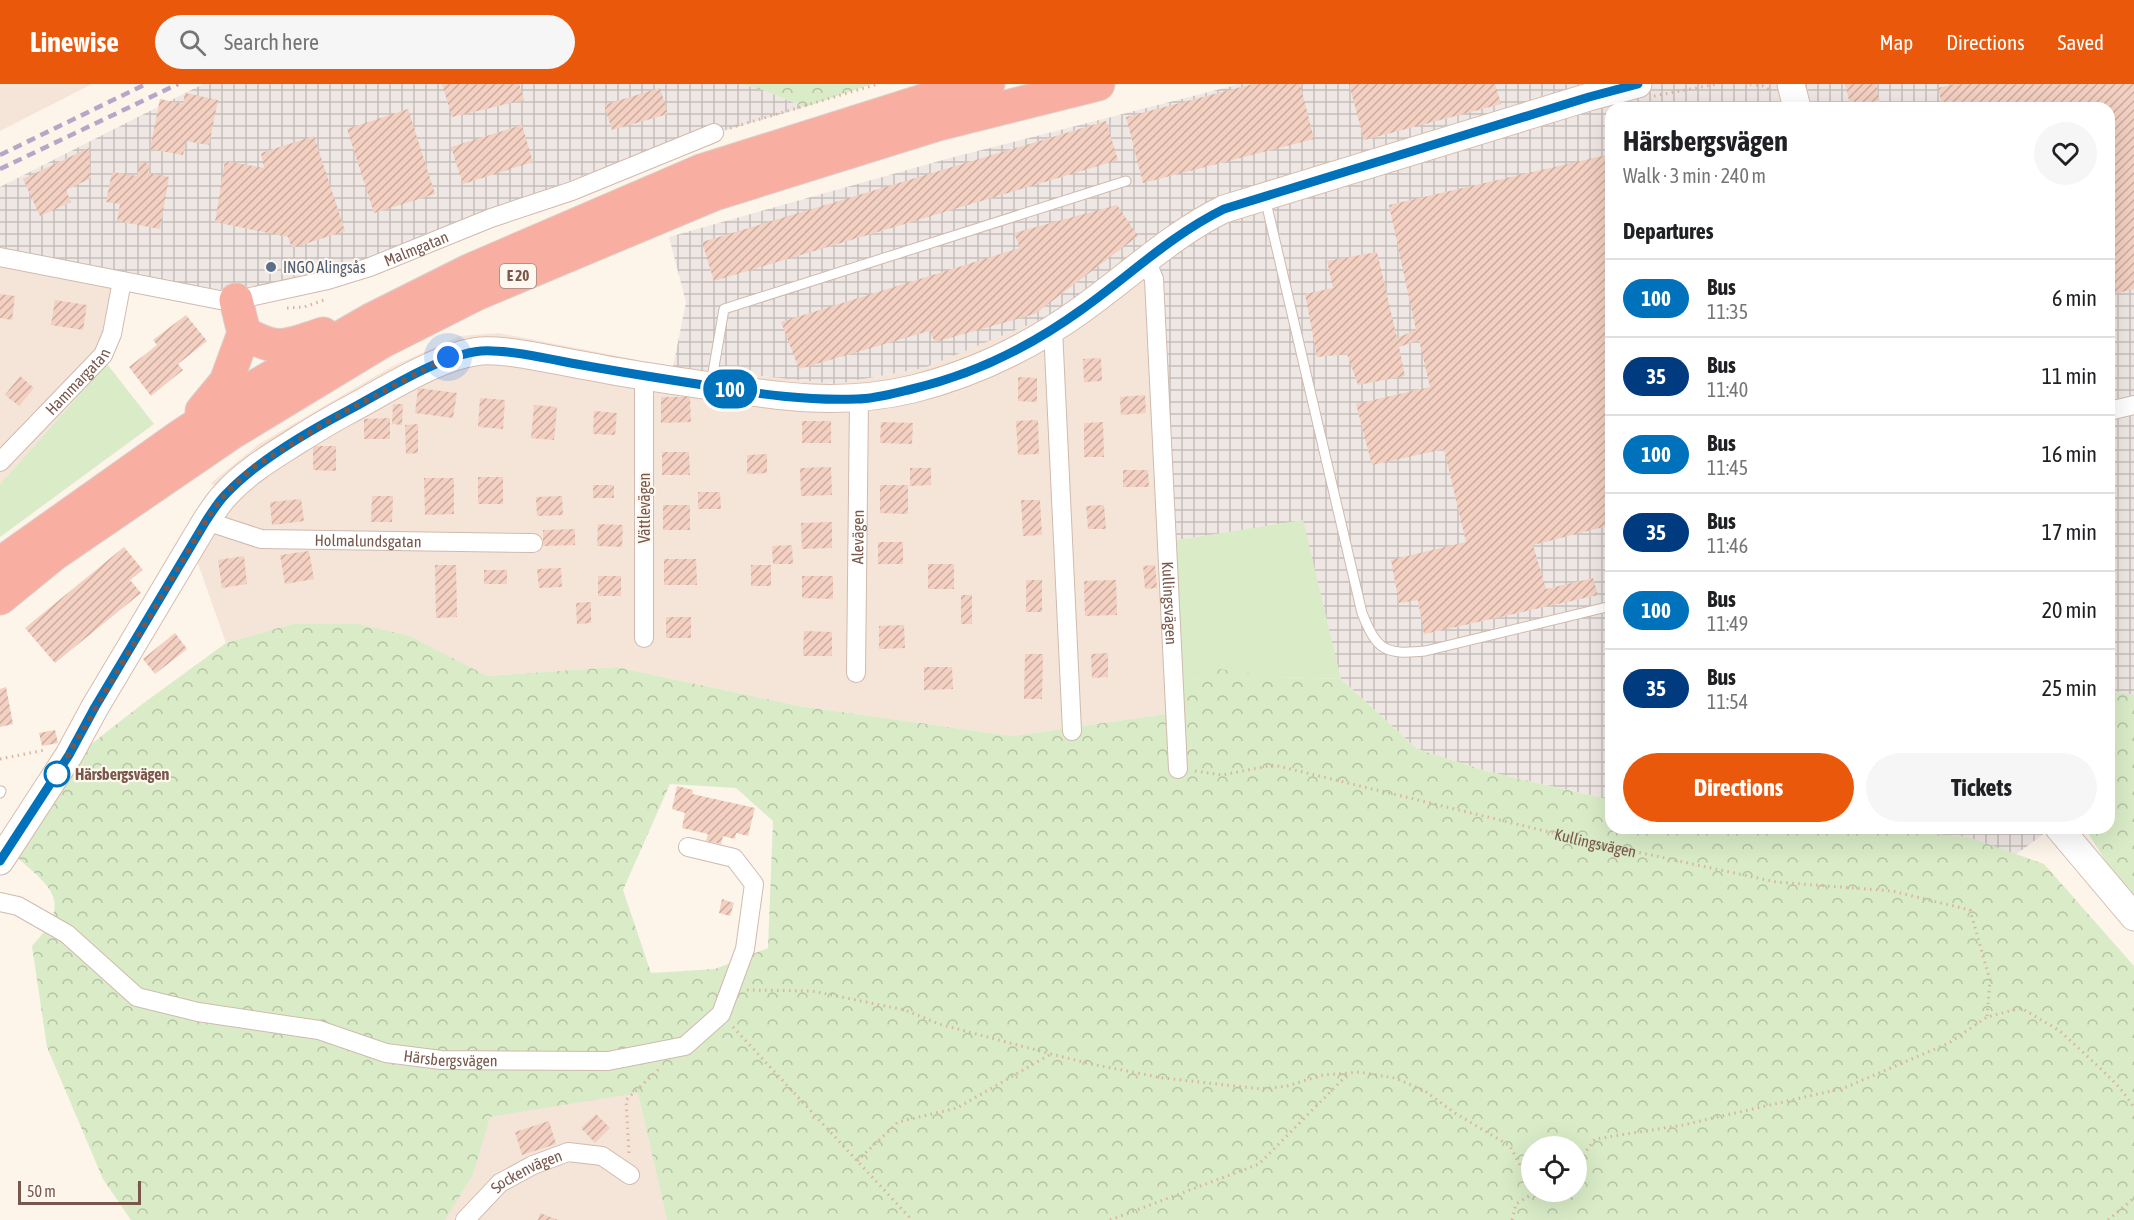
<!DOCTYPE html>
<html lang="en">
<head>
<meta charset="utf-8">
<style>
  body { margin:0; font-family:"Asap Condensed",sans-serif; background:#f6f6f6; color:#202124; height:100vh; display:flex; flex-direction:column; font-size:22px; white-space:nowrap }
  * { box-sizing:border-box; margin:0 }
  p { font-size:20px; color:#757577 }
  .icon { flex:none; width:33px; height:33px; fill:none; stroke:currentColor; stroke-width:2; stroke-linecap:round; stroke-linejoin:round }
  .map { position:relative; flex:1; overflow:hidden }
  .details { position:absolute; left:1605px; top:18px; width:510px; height:732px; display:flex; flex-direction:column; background:#fff; border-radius:18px; box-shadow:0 6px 24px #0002 }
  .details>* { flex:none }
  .badge { padding:0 12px; border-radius:20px; font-size:21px; line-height:39px }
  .tools { position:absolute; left:1521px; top:1052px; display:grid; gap:12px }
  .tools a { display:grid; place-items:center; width:66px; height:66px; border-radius:50%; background:#fff; box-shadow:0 6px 24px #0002; font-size:30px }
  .scale { position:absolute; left:18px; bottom:15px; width:123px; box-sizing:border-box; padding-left:6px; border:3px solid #79584c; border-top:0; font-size:16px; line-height:21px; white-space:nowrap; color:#79584c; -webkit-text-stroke:4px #fff8f1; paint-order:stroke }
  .you { position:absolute; width:30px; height:30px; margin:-15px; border:4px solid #fff; border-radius:50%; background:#1a73e8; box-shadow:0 0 0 9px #1a73e833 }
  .map>.badge { position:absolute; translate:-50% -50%; box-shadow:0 0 0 3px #fff }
  h2 { padding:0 18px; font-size:22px; line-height:54px }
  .round { display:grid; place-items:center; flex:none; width:63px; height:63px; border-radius:32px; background:#f6f6f6 }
  .summary { display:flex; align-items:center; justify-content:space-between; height:102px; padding:0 18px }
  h1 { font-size:28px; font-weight:700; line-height:45px }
  .cta { display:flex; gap:12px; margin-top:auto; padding:12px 18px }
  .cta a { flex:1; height:69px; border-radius:36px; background:#ea580c; color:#fff; font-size:24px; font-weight:700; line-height:69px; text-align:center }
  .cta a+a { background:#f6f6f6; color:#202124 }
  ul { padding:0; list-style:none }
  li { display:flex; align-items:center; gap:18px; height:78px; padding:0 18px; border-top:2px solid #e0e0e0 }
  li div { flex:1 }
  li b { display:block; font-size:22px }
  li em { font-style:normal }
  li .badge { min-width:66px; font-weight:700; text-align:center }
  header { display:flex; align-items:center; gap:36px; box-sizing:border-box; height:84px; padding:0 30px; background:#ea580c; color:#fff }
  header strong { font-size:28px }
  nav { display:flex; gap:33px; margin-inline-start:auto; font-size:21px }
  .search { width:420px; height:54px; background:#f6f6f6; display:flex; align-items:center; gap:15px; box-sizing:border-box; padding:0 21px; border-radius:33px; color:#757577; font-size:22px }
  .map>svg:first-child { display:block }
  .residential { fill:#f5e5d8 }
  .industrial { fill:url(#industrial-grid) }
  .grass { fill:#d9ecc7 }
  .forest { fill:url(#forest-crowns); fill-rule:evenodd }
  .building { fill:url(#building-hatch) }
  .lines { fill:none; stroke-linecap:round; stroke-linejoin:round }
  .lane-casing { stroke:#d0baae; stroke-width:11 }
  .street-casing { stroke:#d0baae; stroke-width:20 }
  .secondary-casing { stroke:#d6bcae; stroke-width:29 }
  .highway-casing { stroke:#d9d0cd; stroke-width:35 }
  .path { stroke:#d9b3a3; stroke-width:3; stroke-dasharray:1.5 4.5; stroke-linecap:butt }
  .lane { stroke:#fff; stroke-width:9 }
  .street { stroke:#fff; stroke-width:18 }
  .secondary { stroke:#fff; stroke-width:27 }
  .highway { stroke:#f8afa1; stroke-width:33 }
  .rail { stroke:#b6a7c9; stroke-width:4.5; stroke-dasharray:9 6; stroke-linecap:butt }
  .line-casing { stroke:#fff; stroke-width:14 }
  .line { stroke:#0072bc; stroke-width:9 }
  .walk { stroke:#79584c; stroke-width:6; stroke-dasharray:0 10.8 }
  .service-dot { fill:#5c6f8a; stroke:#fff8f1; stroke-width:2 }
  .stop-dot { fill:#fff; stroke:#0072bc; stroke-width:3 }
  .labels { text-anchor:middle; stroke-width:4.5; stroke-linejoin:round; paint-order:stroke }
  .shield { fill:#fff8f1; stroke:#a1887e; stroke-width:1.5 }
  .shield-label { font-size:15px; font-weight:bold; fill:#79584c }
  .street-label { font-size:16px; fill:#79584c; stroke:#fff8f1 }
  .service-label { font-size:16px; fill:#4e5e75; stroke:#fff8f1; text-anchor:start }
  .stop-label { font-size:16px; font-weight:bold; fill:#79584c; stroke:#fff8f1; text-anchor:start }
</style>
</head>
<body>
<header>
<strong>Linewise</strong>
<div class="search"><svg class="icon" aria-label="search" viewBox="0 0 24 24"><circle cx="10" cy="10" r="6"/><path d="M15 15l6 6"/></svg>Search here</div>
<nav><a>Map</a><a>Directions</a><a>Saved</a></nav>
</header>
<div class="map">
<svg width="2134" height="1136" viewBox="0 0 2134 1136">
  <defs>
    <pattern id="industrial-grid" width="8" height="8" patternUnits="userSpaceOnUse" patternTransform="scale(1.5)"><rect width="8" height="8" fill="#eee7e3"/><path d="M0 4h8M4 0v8" fill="none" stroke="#c6beba"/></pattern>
    <pattern id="forest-crowns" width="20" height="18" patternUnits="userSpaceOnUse" patternTransform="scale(1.5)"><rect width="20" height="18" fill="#d9ecc7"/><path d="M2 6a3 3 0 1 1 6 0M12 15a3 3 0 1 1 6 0" fill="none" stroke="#b5c2a4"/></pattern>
    <pattern id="building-hatch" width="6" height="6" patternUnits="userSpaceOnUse" patternTransform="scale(1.5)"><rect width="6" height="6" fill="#f3d0c1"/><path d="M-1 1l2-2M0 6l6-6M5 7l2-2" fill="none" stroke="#caac9f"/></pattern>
  </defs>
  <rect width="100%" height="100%" fill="#fdf4ea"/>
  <!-- residential -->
  <g class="residential">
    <polygon points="0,0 92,0 0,47"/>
    <polygon points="1143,161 1173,629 1012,652 799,622 616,583 486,592 410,552 292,540 226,559 196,474 232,416 211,399 259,360 391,283 460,252 499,249 673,283 836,300 924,284 1052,231"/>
    <polygon points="0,169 129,190 107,280 0,400"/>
    <polygon points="638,1008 667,1136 445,1136 473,1091 489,1033"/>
  </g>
  <!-- industrial -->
  <g class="industrial">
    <polygon points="203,0 741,0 763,6 805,23 626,75 320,193 222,206 0,169 0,103"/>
    <polygon points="1240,0 2134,0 2134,611 2113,607 2109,611 2109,24 1611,24 1611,716 1486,687 1417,665 1341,595 1302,437 1172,457 1143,161 1052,231 924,284 836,300 673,283 686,218 669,153 950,74"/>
    <polygon points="1855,744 2052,744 2015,771 1968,753"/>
  </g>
  <!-- grass -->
  <g class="grass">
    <polygon points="107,280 154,340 0,453 0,400"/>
    <polygon points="1303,436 1341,595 1280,593 1180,596 1172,457"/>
  </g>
  <!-- forest -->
  <g class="forest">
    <polygon points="741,0 872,0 805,23 763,6"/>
    <path d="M 292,540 L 358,540 L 410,552 L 487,592 L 616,583 L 799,622 L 1012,652 L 1173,629 L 1180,596 L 1211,584 L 1280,593 L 1341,595 L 1417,665 L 1486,687 L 1611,716 L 1611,744 L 1855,744 L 1968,753 L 2044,780 L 2134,882 L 2134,1136 L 667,1136 L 638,1009 L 490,1033 L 473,1091 L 445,1136 L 131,1136 L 103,1095 L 47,963 L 32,862 C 72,819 54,806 18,774 L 90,661 L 141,621 L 226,559 ZM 670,700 L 736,704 L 773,737 L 768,864 L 715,885 L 651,889 L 623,806 ZM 1532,1062 L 1576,1062 L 1576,1107 L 1532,1107 Z"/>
    <polygon points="2112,607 2134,611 2134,814 2130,805 2118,797 2085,744 2109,744 2109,611"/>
  </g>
  <!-- building -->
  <g class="building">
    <polygon points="442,0 519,0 524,16 452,33"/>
    <polygon points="1253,0 1300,0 1314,55 1143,99 1126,33"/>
    <polygon points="1349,0 1495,0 1501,20 1364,56"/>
    <polygon points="1845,0 1876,0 1881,24 1851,24"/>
    <polygon points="1954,0 2134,0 2134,205 2109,211 2109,24 1943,24 1938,4"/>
    <polygon points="660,4 668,30 612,46 604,21"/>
    <polygon points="185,9 218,16 209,61 186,57 183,71 150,65 160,15 183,20"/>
    <polygon points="408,25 435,110 374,129 347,45"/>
    <polygon points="1106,37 1118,76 714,197 702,158"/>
    <polygon points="522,41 533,78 463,100 451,63"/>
    <polygon points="314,52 345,147 292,164 288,153 215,138 225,77 264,84 261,69"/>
    <polygon points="89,64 91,94 66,106 71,118 40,132 23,95"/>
    <polygon points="1611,70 1611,441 1533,461 1546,505 1593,494 1598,511 1424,550 1418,516 1399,519 1391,476 1466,458 1444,365 1372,381 1356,320 1430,303 1419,256 1399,263 1405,292 1358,301 1347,270 1317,273 1305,210 1333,204 1327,177 1377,168 1397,254 1416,246 1389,121"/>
    <polygon points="140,78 150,80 148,89 169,93 160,145 117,137 120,120 106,118 112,88 137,92"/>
    <polygon points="1117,121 1138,152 1035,230 935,258 929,247 799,285 781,238 1020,164 1014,149"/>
    <polygon points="0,210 15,212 12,236 0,234"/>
    <polygon points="55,216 87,221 83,246 51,241"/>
    <polygon points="186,231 207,257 178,280 183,286 151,312 129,283 157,261 153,256"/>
    <polygon points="1101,274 1102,297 1084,298 1083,275"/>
    <polygon points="20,292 34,304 19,322 5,311"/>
    <polygon points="1018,293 1037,294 1037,318 1018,317"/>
    <polygon points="418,304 457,309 453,334 415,329"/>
    <polygon points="1145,311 1146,329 1121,331 1120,313"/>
    <polygon points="661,313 690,313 691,338 661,339"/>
    <polygon points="480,314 505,316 503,345 478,343"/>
    <polygon points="393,320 403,320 402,341 392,340"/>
    <polygon points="534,321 557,323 554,356 531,354"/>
    <polygon points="594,327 617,329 615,351 593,350"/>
    <polygon points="390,334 390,355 364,355 364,335"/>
    <polygon points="1038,336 1039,370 1018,371 1016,337"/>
    <rect x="802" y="337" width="29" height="22"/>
    <polygon points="881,338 913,339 912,360 880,359"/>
    <polygon points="1103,338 1104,373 1084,373 1084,339"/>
    <polygon points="418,340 418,369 406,370 405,341"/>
    <polygon points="313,362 336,362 336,387 313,386"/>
    <polygon points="662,368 689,368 690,391 662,391"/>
    <polygon points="767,370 767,389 747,390 747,371"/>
    <polygon points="831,383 832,411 801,412 800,384"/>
    <polygon points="910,384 931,384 931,401 910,402"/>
    <polygon points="1123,386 1148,386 1149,403 1123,403"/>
    <rect x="478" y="393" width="25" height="27"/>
    <polygon points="424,394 454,394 454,430 425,431"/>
    <rect x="593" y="401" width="21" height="13"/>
    <polygon points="880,401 908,401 908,430 880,429"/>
    <polygon points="698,408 720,408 721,425 698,425"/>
    <polygon points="372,412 393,412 392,438 371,438"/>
    <polygon points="562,412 563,431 537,432 536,413"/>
    <polygon points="301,415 304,437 272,441 270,418"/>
    <polygon points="1021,416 1040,416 1042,451 1023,452"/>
    <rect x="663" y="421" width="27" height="25"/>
    <polygon points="1104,421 1106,445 1088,445 1086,422"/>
    <polygon points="832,438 832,464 802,465 801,439"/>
    <polygon points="598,440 623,441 622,463 597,462"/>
    <polygon points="575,445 575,461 543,462 543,446"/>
    <rect x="878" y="458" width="25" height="22"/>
    <polygon points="792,461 793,480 773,480 772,462"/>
    <polygon points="124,463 143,486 130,496 141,509 55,579 25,544"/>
    <polygon points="309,467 314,495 285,500 280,471"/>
    <polygon points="244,472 247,500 222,504 218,476"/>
    <polygon points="664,475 696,475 697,501 664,501"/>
    <rect x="928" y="480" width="26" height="25"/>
    <polygon points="435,481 456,481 457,533 436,534"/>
    <rect x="751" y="481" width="20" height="21"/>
    <polygon points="1155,481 1157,504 1145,505 1143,482"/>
    <polygon points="561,484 562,503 539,504 537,485"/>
    <rect x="484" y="486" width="23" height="14"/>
    <rect x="598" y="492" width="23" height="20"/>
    <polygon points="802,492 833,492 833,515 802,514"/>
    <rect x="1026" y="496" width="16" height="32"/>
    <polygon points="1116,496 1117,531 1085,532 1084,497"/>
    <rect x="961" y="511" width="11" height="29"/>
    <polygon points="591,518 591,539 577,540 576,519"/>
    <rect x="666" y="533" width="25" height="21"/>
    <polygon points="904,541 905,564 879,565 879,542"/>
    <polygon points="804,547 832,548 832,572 803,572"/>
    <polygon points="175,549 187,565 155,590 143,575"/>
    <polygon points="1108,569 1108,593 1092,594 1091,570"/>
    <polygon points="1025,570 1043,570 1042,615 1024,615"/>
    <polygon points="924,583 952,583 953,605 924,606"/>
    <polygon points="6,603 13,640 0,643 0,605"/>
    <polygon points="55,646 58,659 42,662 39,649"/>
    <polygon points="677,702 693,706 692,710 755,724 748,752 736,749 735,755 723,752 721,760 706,757 708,750 682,744 685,729 672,725"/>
    <polygon points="722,815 734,819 730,832 719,829"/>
    <polygon points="596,1030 610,1044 595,1059 581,1044"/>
    <polygon points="549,1037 556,1060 522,1071 515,1048"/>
    <polygon points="540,1129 558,1136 538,1136"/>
  </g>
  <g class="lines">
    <defs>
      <g id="lane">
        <path d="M 1265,114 L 1362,529 C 1377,566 1384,571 1425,567 L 1611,522"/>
        <polyline points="711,300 724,225 1126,97"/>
        <polyline points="0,709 1,707"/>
      </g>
      <g id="street">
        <path id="s2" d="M 0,173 L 220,216 L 236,216 L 328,196 L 370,183 L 491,134 L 572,107 L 714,49"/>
        <path id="s3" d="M 1146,176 L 1154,195 L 1178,685"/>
        <polyline points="1053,245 1072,647"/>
        <polyline points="644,293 644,554"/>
        <polyline points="2109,327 2134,321"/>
        <path id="s4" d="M 0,378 L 103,271 L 112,250 L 122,197"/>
        <path id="s5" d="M 206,437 L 261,455 L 533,459"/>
        <path id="s6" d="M 856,589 L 859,315"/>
        <path id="s7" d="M 0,818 L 18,822 L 67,850 L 137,913 L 198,928 L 319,946 L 386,969 L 441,976 L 608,977 L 685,962 L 721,930 L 745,865 L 754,800 L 734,774 L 688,763"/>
        <path id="s8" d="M 465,1136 L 500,1099 L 533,1081 L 568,1068 L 602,1072 L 630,1091"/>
      </g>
      <g id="secondary">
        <polyline points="1791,0 1797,24"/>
        <polyline points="2059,744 2134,833"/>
        <path d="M 0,777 L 69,671 L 95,623 L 206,437 C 212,428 218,418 226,410 C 247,387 273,372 298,356 C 314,346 330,336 347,327 C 385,307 439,271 481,267 C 511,265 561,278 593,283 C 632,291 671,296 710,302 C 781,313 841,322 913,305 C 972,290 1031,262 1081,226 C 1129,192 1171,151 1224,125 L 1589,13 L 1638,0"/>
      </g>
      <g id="highway">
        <path d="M 244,249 C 280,269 287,262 323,250"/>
        <polyline points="202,327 226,298 244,249 236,216"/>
        <polyline points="0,480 182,351 258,301 371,236 471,186 701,87 926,16 988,0"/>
        <polyline points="0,514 54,470 231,349 381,258 478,209 714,110 938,40 1098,0"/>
      </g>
    </defs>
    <!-- lane casing -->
    <use href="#lane" class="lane-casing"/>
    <!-- street casing -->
    <use href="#street" class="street-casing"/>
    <!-- secondary casing -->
    <use href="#secondary" class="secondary-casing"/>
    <!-- highway casing -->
    <use href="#highway" class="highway-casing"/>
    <!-- path -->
    <g class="path">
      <polyline points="1750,0 1763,2 1771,7"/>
      <polyline points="1654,12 1717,0"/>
      <polyline points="730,44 878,0"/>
      <polyline points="287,224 304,223 327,215"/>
      <polyline points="0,675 45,666"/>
      <path id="s1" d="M 1195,687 L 1222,691 L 1274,681 L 1586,757 L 1776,798 L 1892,807 L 1970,826 L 1990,896 L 1987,933"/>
      <polyline points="747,906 812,907 905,926 939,940 1051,970 1091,980 1163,994 1262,1005 1287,1002 1323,991 1349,989 1359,988 1395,994 1425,1007 1455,1029 1510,1062 1532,1104"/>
      <polyline points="733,943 912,1136"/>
      <polyline points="629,1069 626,1016 659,985"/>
      <polyline points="857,1077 898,1038 957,1024 1051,970"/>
      <polyline points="1576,1081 1595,1055 1683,1041 1844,1004 1949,959 1987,933 2021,924 2060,947 2100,984 2120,1004 2134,1023"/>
      <polyline points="1110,1136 1259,1080 1348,990"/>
      <polyline points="1512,1136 1516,1120 1537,1107"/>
      <polyline points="2108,1136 2134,1114"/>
    </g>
    <!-- lane -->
    <use href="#lane" class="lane"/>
    <!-- street -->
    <use href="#street" class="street"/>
    <!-- secondary -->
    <use href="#secondary" class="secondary"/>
    <!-- highway -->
    <use href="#highway" class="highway"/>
    <!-- rail -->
    <g class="rail">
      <polyline points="0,71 146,0"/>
      <polyline points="0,85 178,0"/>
    </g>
  </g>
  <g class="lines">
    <defs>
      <path id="line" d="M 0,777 L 69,671 L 95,623 L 206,437 C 212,428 218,418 226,410 C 255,379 309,347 347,327 C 385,307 439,271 481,267 C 511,265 561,278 593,283 C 632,290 671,296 710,302 C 759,310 807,317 857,315 C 875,315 895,309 912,305 C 972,291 1031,262 1081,226 C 1129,192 1171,151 1224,125 L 1589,13 L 1638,0"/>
    </defs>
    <!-- line casing -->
    <use href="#line" class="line-casing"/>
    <!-- line -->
    <use href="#line" class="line"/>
    <!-- walk -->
    <polyline class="walk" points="57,690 206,437 225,410 254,383 337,332 448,273"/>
  </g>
  <!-- markers -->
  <circle class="service-dot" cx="271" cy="183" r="6"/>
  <circle class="stop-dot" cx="57" cy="690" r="12"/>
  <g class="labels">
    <!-- shield labels -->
    <rect class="shield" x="500" y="180" width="36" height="24" rx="4.5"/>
    <g class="shield-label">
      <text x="518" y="197">E 20</text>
    </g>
    <!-- street labels -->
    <g class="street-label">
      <text dy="6" stroke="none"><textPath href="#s2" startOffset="428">Malmgatan</textPath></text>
      <text dy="6" stroke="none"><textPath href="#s4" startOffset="112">Hammargatan</textPath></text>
      <text transform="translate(644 424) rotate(-90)" y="6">Vättlevägen</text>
      <text dy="6" stroke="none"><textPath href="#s6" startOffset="136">Alevägen</textPath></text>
      <text dy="6" stroke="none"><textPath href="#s5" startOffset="165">Holmalundsgatan</textPath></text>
      <text dy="6" stroke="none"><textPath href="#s3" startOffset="345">Kullingsvägen</textPath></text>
      <text dy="6" stroke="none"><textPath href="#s1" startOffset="411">Kullingsvägen</textPath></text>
      <text dy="6" stroke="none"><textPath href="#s7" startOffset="490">Härsbergsvägen</textPath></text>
      <text dy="6" stroke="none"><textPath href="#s8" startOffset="80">Sockenvägen</textPath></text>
    </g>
    <!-- service labels -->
    <g class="service-label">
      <text x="283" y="189">INGO Alingsås</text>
    </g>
    <!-- stop labels -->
    <g class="stop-label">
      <text x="75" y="696">Härsbergsvägen</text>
    </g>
  </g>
</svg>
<div class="tools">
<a><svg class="icon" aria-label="locate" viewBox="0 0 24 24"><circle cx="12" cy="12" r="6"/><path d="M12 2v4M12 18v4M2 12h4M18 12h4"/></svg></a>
</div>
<div class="scale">50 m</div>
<div class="you" style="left:448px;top:273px"></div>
<b class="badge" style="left:730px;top:305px;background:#0072bc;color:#fff">100</b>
<section class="details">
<div class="summary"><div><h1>Härsbergsvägen</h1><p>Walk · 3 min · 240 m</p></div><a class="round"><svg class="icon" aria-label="heart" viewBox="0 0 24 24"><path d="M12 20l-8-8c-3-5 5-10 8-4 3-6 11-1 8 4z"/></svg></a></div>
<h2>Departures</h2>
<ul>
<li><span class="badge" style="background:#0072bc;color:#fff">100</span><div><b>Bus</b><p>11:35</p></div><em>6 min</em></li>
<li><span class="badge" style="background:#003b80;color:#fff">35</span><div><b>Bus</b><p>11:40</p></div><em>11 min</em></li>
<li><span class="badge" style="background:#0072bc;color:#fff">100</span><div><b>Bus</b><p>11:45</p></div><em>16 min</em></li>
<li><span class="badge" style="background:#003b80;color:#fff">35</span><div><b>Bus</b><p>11:46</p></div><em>17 min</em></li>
<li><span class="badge" style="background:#0072bc;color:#fff">100</span><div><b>Bus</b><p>11:49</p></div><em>20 min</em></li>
<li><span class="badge" style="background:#003b80;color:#fff">35</span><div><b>Bus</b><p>11:54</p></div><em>25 min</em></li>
</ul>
<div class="cta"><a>Directions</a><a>Tickets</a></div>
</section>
</div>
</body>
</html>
